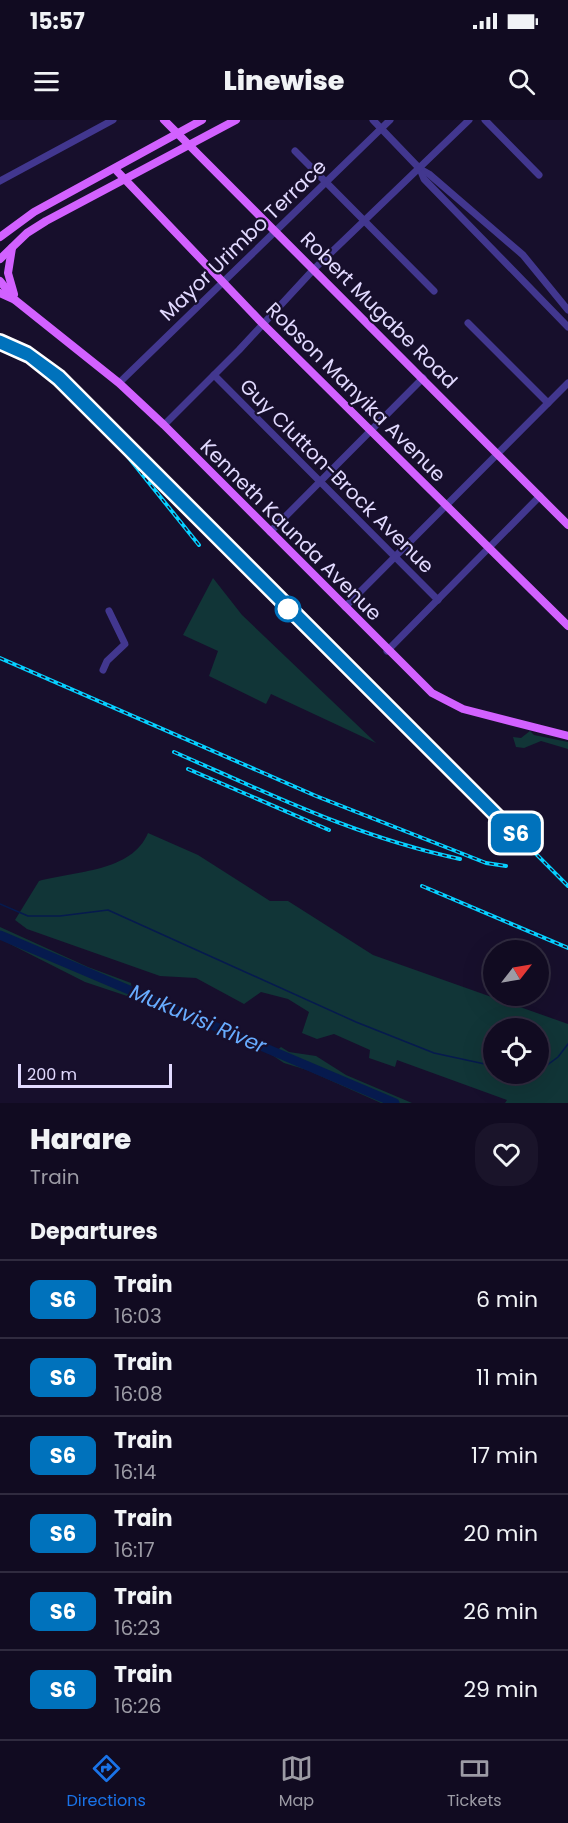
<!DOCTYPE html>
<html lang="en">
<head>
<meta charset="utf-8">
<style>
  body { margin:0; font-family:Poppins,sans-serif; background:#1a142a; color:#f1f3f6; height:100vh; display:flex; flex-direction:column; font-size:22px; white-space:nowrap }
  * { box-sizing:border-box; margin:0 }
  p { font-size:20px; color:#9c9ba5 }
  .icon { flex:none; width:33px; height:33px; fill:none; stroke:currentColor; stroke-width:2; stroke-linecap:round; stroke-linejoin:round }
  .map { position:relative; height:983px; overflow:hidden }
  .drawer { display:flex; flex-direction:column; background:#110b21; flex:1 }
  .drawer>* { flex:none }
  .badge { padding:0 12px; border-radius:9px; font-size:21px; line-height:39px }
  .needle { width:39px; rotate:59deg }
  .fabs { position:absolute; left:483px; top:820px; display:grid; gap:12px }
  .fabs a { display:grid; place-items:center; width:66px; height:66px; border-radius:50%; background:#110b21; box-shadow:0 6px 24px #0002,0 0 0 2px #302b3f; font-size:30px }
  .scale { position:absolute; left:18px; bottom:15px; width:154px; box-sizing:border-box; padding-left:6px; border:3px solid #e2daff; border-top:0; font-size:16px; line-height:21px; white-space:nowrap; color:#e2daff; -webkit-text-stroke:4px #170f2c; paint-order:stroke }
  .map>.badge { position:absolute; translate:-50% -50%; box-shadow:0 0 0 3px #fff }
  h2 { padding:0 30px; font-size:22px; line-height:54px }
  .round { display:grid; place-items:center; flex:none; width:63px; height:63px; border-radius:24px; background:#1a142a }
  .headline { display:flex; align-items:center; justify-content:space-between; height:102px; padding:0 30px }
  h1 { font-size:28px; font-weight:800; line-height:45px }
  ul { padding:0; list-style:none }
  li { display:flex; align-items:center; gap:18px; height:78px; padding:0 30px; border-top:2px solid #302b3f }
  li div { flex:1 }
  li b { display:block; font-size:22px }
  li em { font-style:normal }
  li .badge { min-width:66px; font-weight:700; text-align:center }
  .status { display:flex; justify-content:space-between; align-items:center; height:42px; padding:0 30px; background:#110b21; direction:ltr }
  .status svg { height:16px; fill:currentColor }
  header { display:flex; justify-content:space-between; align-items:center; height:78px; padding:0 30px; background:#110b21; font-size:27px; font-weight:800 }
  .dock { display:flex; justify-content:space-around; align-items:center; height:84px; border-top:2px solid #302b3f; background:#110b21; font-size:16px; color:#9c9ba5 }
  .dock a { display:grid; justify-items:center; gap:3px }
  .dock .active { color:#1a73e8 }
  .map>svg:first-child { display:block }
  .green { fill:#113537; fill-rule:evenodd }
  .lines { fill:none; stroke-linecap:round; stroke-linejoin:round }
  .stream { stroke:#061a4e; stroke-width:1.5 }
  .river { stroke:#061a4e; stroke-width:9 }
  .minor { stroke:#42378f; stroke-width:7 }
  .major { stroke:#d261ff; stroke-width:8 }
  .rail-casing { stroke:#06d0ff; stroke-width:4 }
  .rail { stroke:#170f2c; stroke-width:1.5; stroke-dasharray:4.5; stroke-linecap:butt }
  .line-casing { stroke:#fff; stroke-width:14 }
  .line { stroke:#0072bc; stroke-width:9 }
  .stop-dot { fill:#fff; stroke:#0072bc; stroke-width:3 }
  .labels { text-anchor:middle; stroke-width:4.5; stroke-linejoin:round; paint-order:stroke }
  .street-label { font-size:20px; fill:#e2daff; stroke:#170f2c }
  .water-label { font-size:21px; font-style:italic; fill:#68acff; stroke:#170f2c }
</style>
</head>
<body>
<div class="status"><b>15:57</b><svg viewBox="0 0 49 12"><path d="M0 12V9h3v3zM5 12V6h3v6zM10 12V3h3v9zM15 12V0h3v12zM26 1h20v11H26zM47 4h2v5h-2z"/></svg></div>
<header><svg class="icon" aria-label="menu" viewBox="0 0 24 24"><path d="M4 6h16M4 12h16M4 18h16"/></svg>Linewise<svg class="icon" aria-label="search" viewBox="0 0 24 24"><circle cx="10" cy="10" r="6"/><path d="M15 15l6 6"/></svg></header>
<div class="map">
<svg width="568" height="983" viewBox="0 0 568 983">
  <rect width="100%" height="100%" fill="#170f2c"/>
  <!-- green -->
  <g class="green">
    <polygon points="213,458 242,495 376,623 271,574 266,584 209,556 218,531 183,515"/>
    <polygon points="530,611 534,615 568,622 568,629 541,621 524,628 516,627 513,617 521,618"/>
    <path d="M 148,713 L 198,735 L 270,781 L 288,781 L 373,835 L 568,904 L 568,983 L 505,983 L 507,980 L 397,940 L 395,947 L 369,938 L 370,930 L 334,914 L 317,919 L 302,913 L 309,892 L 288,879 L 261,872 L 244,884 L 196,858 L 160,856 L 27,809 L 15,800 L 39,761 C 75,751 132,752 148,713 ZM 494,909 L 538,909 L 538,954 L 494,954 Z"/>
    <polygon points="0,807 88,847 131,863 133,878 85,862 0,819"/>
    <polygon points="281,927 289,932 316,936 346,955 412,983 381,983 307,950 284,943 272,935"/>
  </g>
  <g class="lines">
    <!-- stream -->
    <g class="stream">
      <polyline points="0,784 28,796 60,796 108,790 356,902 434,933 494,946"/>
      <polyline points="538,952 558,937 568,924"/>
    </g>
    <!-- river -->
    <polyline class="river" points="0,815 395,983"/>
    <!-- minor -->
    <g class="minor">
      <polyline points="373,0 420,49 429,54 523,135 568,190"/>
      <polyline points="485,0 539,55"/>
      <polyline points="295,31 434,171"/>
      <polyline points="420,49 424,59 568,207"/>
      <polyline points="0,61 113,0"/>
      <polyline points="468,203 548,283"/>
      <polyline points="214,255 438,480"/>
      <polyline points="119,263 390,0"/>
      <polyline points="164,305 239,230 314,149 469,0"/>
      <polyline points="270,412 423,258"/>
      <polyline points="345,487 568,263"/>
      <polyline points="387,531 540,376"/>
      <polyline points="103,550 107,541 125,524 109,491"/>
    </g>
    <!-- major -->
    <g class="major">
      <polyline points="164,0 568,405"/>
      <polyline points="115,49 262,203 568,506"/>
      <polyline points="0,117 34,92 202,0"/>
      <polyline points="12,128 8,153 14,174"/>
      <polyline points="0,139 27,113 46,101 236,0"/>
      <polyline points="0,161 15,180 119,263 164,305 432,573 463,589 568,616"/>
      <polyline points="0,173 15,180"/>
    </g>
    <defs>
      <g id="rail">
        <polyline points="0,220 27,232 60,256 568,766"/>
        <polyline points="117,323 199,425"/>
        <polyline points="0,538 316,676 486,743 506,746"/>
        <path d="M 174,632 C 270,674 356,717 460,739"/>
        <polyline points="188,649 329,710"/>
        <polyline points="422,766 568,828"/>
      </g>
    </defs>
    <!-- rail casing -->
    <use href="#rail" class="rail-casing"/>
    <!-- rail -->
    <use href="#rail" class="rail"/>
  </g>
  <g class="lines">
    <defs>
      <polyline id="line" points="0,220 27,232 60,256 517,714 498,699 58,260 29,237 0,224"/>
    </defs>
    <!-- line casing -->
    <use href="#line" class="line-casing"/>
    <!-- line -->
    <use href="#line" class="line"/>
  </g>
  <!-- markers -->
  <circle class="stop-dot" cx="288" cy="489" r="12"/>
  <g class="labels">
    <!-- street labels -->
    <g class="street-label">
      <text transform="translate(243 120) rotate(-44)" y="7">Mayor Urimbo Terrace</text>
      <text transform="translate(379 190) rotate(45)" y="7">Robert Mugabe Road</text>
      <text transform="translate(356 272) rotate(45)" y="7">Robson Manyika Avenue</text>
      <text transform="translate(337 356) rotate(45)" y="7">Guy Clutton-Brock Avenue</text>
      <text transform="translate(291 410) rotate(45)" y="7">Kenneth Kaunda Avenue</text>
    </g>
    <!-- water labels -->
    <g class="water-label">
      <text transform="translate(198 899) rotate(23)" y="7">Mukuvisi River</text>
    </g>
  </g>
</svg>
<div class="fabs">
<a><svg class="needle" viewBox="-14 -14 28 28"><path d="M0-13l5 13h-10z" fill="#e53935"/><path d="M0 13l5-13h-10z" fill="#9c9ba5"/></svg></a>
<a><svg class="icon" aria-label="locate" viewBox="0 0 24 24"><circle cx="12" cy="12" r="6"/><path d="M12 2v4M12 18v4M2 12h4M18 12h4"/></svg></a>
</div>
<div class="scale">200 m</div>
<b class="badge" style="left:516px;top:713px;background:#0072bc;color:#fff">S6</b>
</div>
<section class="drawer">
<div class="headline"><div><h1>Harare</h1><p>Train</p></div><a class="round"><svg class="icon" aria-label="heart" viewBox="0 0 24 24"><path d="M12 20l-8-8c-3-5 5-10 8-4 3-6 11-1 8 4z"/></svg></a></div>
<h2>Departures</h2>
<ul>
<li><span class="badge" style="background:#0072bc;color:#fff">S6</span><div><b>Train</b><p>16:03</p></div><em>6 min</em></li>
<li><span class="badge" style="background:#0072bc;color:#fff">S6</span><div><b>Train</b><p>16:08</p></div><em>11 min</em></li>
<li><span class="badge" style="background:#0072bc;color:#fff">S6</span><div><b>Train</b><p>16:14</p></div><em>17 min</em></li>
<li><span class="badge" style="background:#0072bc;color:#fff">S6</span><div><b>Train</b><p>16:17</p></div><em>20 min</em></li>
<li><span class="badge" style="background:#0072bc;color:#fff">S6</span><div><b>Train</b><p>16:23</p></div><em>26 min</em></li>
<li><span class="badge" style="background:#0072bc;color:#fff">S6</span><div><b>Train</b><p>16:26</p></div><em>29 min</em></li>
</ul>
</section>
<nav class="dock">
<a class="active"><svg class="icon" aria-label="directions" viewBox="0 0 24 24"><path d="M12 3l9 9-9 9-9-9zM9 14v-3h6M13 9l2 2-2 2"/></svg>Directions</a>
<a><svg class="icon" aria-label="map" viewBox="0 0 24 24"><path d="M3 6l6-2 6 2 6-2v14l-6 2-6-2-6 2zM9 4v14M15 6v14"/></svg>Map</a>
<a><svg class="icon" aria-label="tickets" viewBox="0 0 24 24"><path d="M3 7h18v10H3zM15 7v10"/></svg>Tickets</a>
</nav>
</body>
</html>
